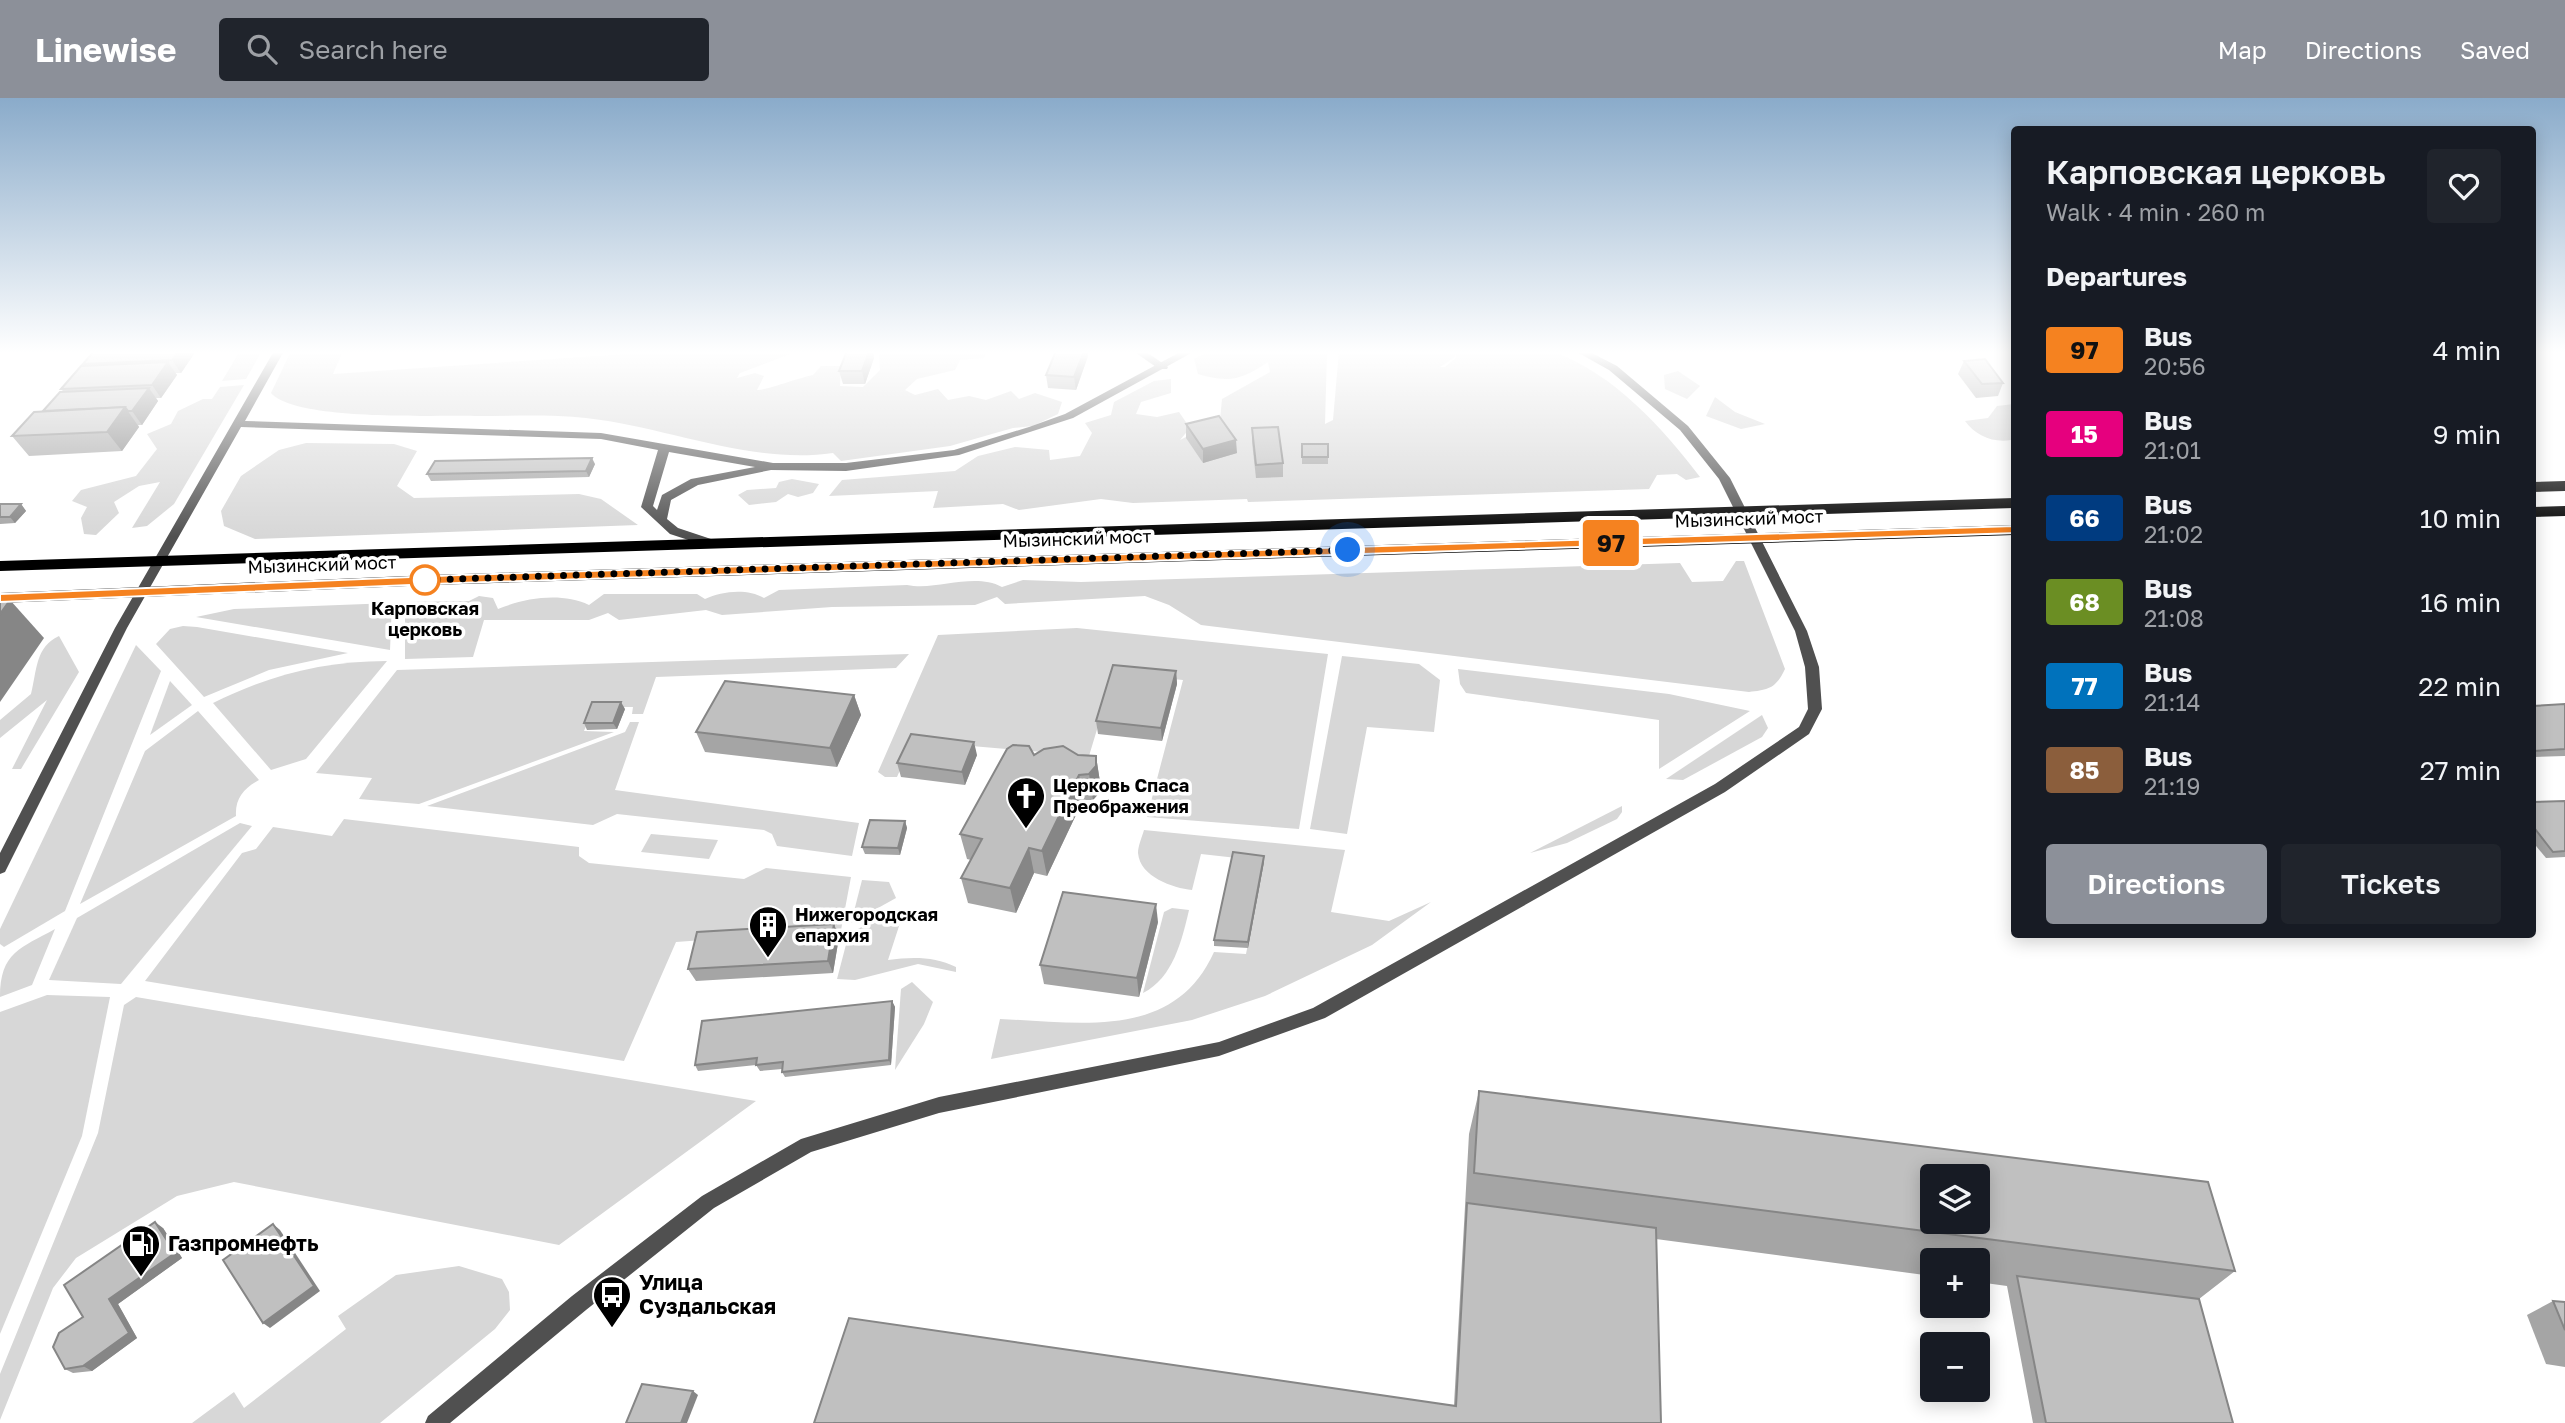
<!DOCTYPE html>
<html lang="en">
<head>
<meta charset="utf-8">
<style>
  body { margin:0; font-family:"Golos Text",sans-serif; background:#20242c; color:#f1f3f6; height:100vh; display:flex; flex-direction:column; font-size:26px; white-space:nowrap }
  * { box-sizing:border-box; margin:0 }
  p { font-size:23px; color:#9ea1a6 }
  .icon { flex:none; width:38px; height:38px; fill:none; stroke:currentColor; stroke-width:2; stroke-linecap:round; stroke-linejoin:round }
  .map { position:relative; flex:1; overflow:hidden }
  .details { position:absolute; left:2011px; top:28px; width:525px; height:812px; display:flex; flex-direction:column; background:#171b24; border-radius:7px; box-shadow:0 4px 18px #0003 }
  .details>* { flex:none }
  .badge { padding:0 14px; border-radius:5px; font-size:24px; line-height:46px }
  .tools { position:absolute; left:1920px; top:1066px; display:grid; gap:14px }
  .tools a { display:grid; place-items:center; width:70px; height:70px; border-radius:7px; background:#171b24; box-shadow:0 4px 18px #0003; font-size:35px }
  .you { position:absolute; width:35px; height:35px; margin:-18px; border:5px solid #fff; border-radius:50%; background:#1a73e8; box-shadow:0 0 0 10px #1a73e833 }
  .map>.badge { position:absolute; translate:-50% -50%; box-shadow:0 0 0 4px #fff }
  h2 { padding:0 35px; font-size:26px; line-height:63px }
  .round { display:grid; place-items:center; flex:none; width:74px; height:74px; border-radius:7px; background:#20242c }
  .headline { display:flex; align-items:center; justify-content:space-between; height:119px; padding:0 35px }
  h1 { font-size:33px; font-weight:600; line-height:52px }
  .action { display:flex; gap:14px; margin-top:auto; padding:14px 35px }
  .action a { flex:1; height:80px; border-radius:7px; background:#8c9099; color:#fff; font-size:28px; font-weight:600; line-height:80px; text-align:center }
  .action a+a { background:#20242c; color:#f1f3f6 }
  ul { padding:0; list-style:none }
  li { display:flex; align-items:center; gap:21px; height:84px; padding:0 35px }
  li div { flex:1 }
  li b { display:block; font-size:26px }
  li em { font-style:normal }
  li .badge { min-width:77px; font-weight:700; text-align:center }
  header { display:flex; align-items:center; gap:42px; box-sizing:border-box; height:98px; padding:0 35px; background:#8c9099; color:#fff }
  header strong { font-size:33px }
  nav { display:flex; gap:38px; margin-inline-start:auto; font-size:24px }
  .search { width:490px; height:63px; background:#20242c; display:flex; align-items:center; gap:18px; box-sizing:border-box; padding:0 24px; border-radius:7px; color:#9ea1a6; font-size:26px }
  .map>svg:first-child { display:block }
  .green { fill:#d7d7d7 }
  .lines { fill:none; stroke-linecap:round; stroke-linejoin:round }
  .minor { fill:#505050; fill-rule:evenodd }
  .tertiary { fill:#505050; fill-rule:evenodd }
  .primary { fill:#000; fill-rule:evenodd }
  .wall { fill:#a5a5a5 }
  .shaded-wall { fill:#868686 }
  .building { fill:#c0c0c0; stroke:#868686; stroke-width:2; fill-rule:evenodd }
  .line { fill:#f58220; stroke:#fff; stroke-width:2 }
  .walk { stroke:#000; stroke-width:7; stroke-dasharray:0 12.6 }
  .stop-dot { fill:#fff; stroke:#f58220; stroke-width:3.5 }
  .labels { text-anchor:middle; stroke-width:7; stroke-linejoin:round; paint-order:stroke }
  .street-label { font-size:18px; fill:#000; stroke:#fff }
  .stop-label { font-size:18px; font-weight:bold; fill:#000; stroke:#fff }
  .poi-label { font-size:18px; font-weight:bold; fill:#000; stroke:#fff; text-anchor:start }
  .near-poi-label { font-size:21px; font-weight:bold; fill:#000; stroke:#fff; text-anchor:start }
</style>
</head>
<body>
<header>
<strong>Linewise</strong>
<div class="search"><svg class="icon" aria-label="search" viewBox="0 0 24 24"><circle cx="10" cy="10" r="6"/><path d="M15 15l6 6"/></svg>Search here</div>
<nav><a>Map</a><a>Directions</a><a>Saved</a></nav>
</header>
<div class="map">
<svg width="2565" height="1325" viewBox="0 0 2565 1325">
  <rect width="100%" height="100%" fill="#fff"/>
  <!-- green -->
  <g class="green">
    <polygon points="240,253 262,253 246,281 222,283"/>
    <path d="M 291,253 L 343,253 L 333,276 L 626,256 L 627,253 L 798,253 L 740,275 L 737,280 L 755,275 L 764,278 L 757,292 C 764,293 801,279 813,277 L 821,268 L 841,268 L 840,288 L 863,289 L 880,272 L 879,253 L 988,253 L 984,260 L 960,262 L 955,272 L 917,281 L 905,292 L 915,297 L 938,291 L 948,302 L 969,298 L 986,302 L 1011,293 L 1019,301 L 1035,295 L 1062,304 L 1058,316 L 1033,328 L 1013,330 L 950,348 L 841,363 L 833,355 C 751,367 668,329 586,320 C 550,316 511,318 474,318 C 434,317 295,323 271,295 Z"/>
    <path d="M 1209,253 L 1327,253 L 1325,326 L 1333,322 L 1339,253 L 1455,253 L 1455,259 L 1440,269 L 1445,269 L 1456,260 L 1456,253 C 1478,253 1536,248 1554,254 C 1614,276 1663,330 1700,379 L 1686,382 L 1677,376 L 1657,377 L 1649,391 L 1248,404 L 1247,401 L 1133,405 L 1101,401 L 1019,412 L 1003,406 L 933,410 L 938,393 L 829,398 L 842,382 L 955,373 L 978,358 L 1015,349 L 1049,352 L 1050,362 L 1080,358 L 1092,335 L 1085,325 L 1111,317 L 1114,304 L 1154,283 L 1171,281 L 1171,295 L 1141,304 L 1136,316 L 1157,319 L 1179,314 L 1190,330 L 1180,342 L 1220,322 L 1222,301 L 1270,274 L 1268,264 C 1241,282 1230,285 1198,276 L 1194,261 Z"/>
    <polygon points="1678,273 1700,288 1687,301 1665,291 1664,277"/>
    <polygon points="244,287 174,406 147,428 132,430 160,384 139,388 114,404 119,415 96,437 84,436 81,420 87,409 72,403 81,392 136,378 157,351 147,336 171,326 178,313 203,301 212,301 220,289"/>
    <polygon points="1715,299 1735,314 1765,326 1741,331 1706,318"/>
    <path d="M 2014,306 L 2011,342 C 1993,345 1976,338 1965,323 L 1988,320 L 1997,308 Z"/>
    <polygon points="306,345 394,346 417,353 397,388 414,400 579,396 601,401 638,427 255,441 224,428 221,413 241,378 279,352"/>
    <polygon points="792,381 819,386 813,395 798,399 788,396 776,404 749,407 738,397 747,392 776,390 779,384"/>
    <path d="M 1736,463 L 1744,463 L 1785,571 C 1776,590 1769,592 1749,594 L 1201,527 L 1169,507 L 1145,498 L 1005,506 L 997,499 L 975,507 L 832,509 L 722,517 L 706,512 L 619,522 L 608,515 L 589,522 L 484,522 L 473,559 L 405,561 L 405,504 L 469,503 L 479,498 L 493,500 L 498,511 C 525,500 561,494 589,507 L 604,496 L 697,496 L 705,501 C 722,493 747,490 764,500 L 779,492 L 907,487 C 937,493 973,474 1002,489 L 1023,482 L 1081,484 L 1680,465 L 1692,484 L 1723,483 Z"/>
    <polygon points="392,505 390,552 196,519 234,511"/>
    <polygon points="183,528 197,529 348,555 269,572 204,599 156,546 170,531"/>
    <polygon points="1077,530 1328,556 1299,731 1147,719 1183,582 1114,575 1089,658 913,643 897,679 885,679 878,674 938,537"/>
    <path d="M 59,538 L 79,574 L 21,671 L 12,671 L 47,602 L 0,640 L 0,622 L 31,596 C 37,573 35,549 59,538 Z"/>
    <polygon points="136,547 161,573 65,813 4,849 0,846 0,831"/>
    <polygon points="909,556 896,570 656,579 643,616 632,616 633,609 594,609 584,633 614,634 419,706 359,701 372,680 316,675 397,572"/>
    <polygon points="1342,558 1419,566 1440,582 1434,634 1367,629 1347,736 1310,731"/>
    <path d="M 387,563 L 306,661 L 271,672 L 213,605 C 270,577 323,563 387,563 Z"/>
    <polygon points="1458,571 1669,596 1750,613 1659,671 1659,622 1466,595 1460,586"/>
    <polygon points="170,583 192,607 150,637"/>
    <path d="M 198,613 L 259,682 C 244,690 235,700 236,718 L 80,806 L 145,653 Z"/>
    <polygon points="1762,617 1768,630 1762,639 1683,682 1666,681"/>
    <polygon points="630,624 639,624 615,692 859,725 852,758 777,748 772,736 764,732 617,716 593,727 427,708 625,634"/>
    <polygon points="1622,708 1622,714 1617,721 1567,745 1530,755"/>
    <polygon points="344,721 579,749 579,758 589,765 744,781 766,770 851,779 841,832 676,844 624,963 145,883 242,755 256,751 273,729 332,738"/>
    <polygon points="240,725 252,728 121,886 49,882 77,820"/>
    <path d="M 1144,732 L 1345,752 L 1331,814 L 1389,823 L 1431,804 L 1372,847 L 1265,898 L 1192,922 L 991,961 L 1000,921 C 1080,924 1174,943 1214,854 L 1246,856 L 1264,763 L 1201,756 L 1192,792 C 1173,790 1140,779 1138,755 C 1138,748 1142,739 1144,732 Z"/>
    <polygon points="651,736 718,742 709,761 641,754"/>
    <polygon points="862,782 889,784 896,800 851,825"/>
    <path d="M 1172,810 L 1189,812 C 1182,842 1173,880 1143,895 L 1164,814 Z"/>
    <path d="M 892,815 L 899,817 L 901,822 L 888,862 C 911,859 934,858 956,869 L 956,874 L 918,866 L 855,882 L 837,881 L 849,835 Z"/>
    <path d="M 55,831 L 32,887 L 0,899 C 0,854 21,850 55,831 Z"/>
    <polygon points="912,884 933,904 924,926 895,972 901,891"/>
    <polygon points="47,897 110,899 82,1038 0,1236 0,914"/>
    <polygon points="136,899 756,1003 559,1147 234,1084 177,1098 76,1160 53,1190 0,1322 0,1276 98,1035 124,907"/>
    <polygon points="459,1168 502,1181 509,1194 510,1212 495,1231 380,1325 192,1325 234,1294 244,1310 346,1231 338,1218 396,1177"/>
  </g>
  <g class="lines">
    <!-- minor -->
    <polygon class="minor" points="1133,253 1145,253 1168,269 1167,271 1159,271"/>
    <!-- tertiary -->
    <g class="tertiary">
      <path d="M 274,253 L 284,253 L 245,323 L 601,335 L 773,365 L 846,365 L 954,352 L 1029,329 L 1065,316 L 1182,253 L 1195,253 L 1073,320 L 959,357 L 846,373 L 771,372 L 698,387 L 671,402 L 667,421 L 678,430 L 717,443 L 719,446 L 713,450 L 670,436 L 641,409 L 658,352 L 601,341 L 241,329 L 127,530 L 5,774 L 0,776 L 0,755 L 115,530 ZM 669,354 L 755,369 L 691,381 L 662,397 L 657,412 L 653,408 Z"/>
      <polygon points="1575,253 1588,253 1617,268 1688,328 1730,380 1807,533 1819,569 1822,611 1809,636 1725,694 1325,920 1219,958 939,1015 811,1054 714,1110 586,1212 450,1325 425,1325 428,1318 572,1198 702,1098 801,1041 939,999 1219,944 1313,910 1715,686 1799,629 1808,611 1805,569 1795,533 1719,381 1680,332 1609,272"/>
    </g>
    <!-- primary -->
    <g class="primary">
      <polygon points="2565,383 2565,393 2532,394 2532,384"/>
      <polygon points="2014,400 2014,410 0,473 0,463"/>
      <polygon points="2565,408 2565,418 2532,419 2532,409"/>
      <polygon points="2014,427 2014,437 431,487 0,505 0,495 431,477"/>
    </g>
  </g>
  <!-- wall -->
  <g class="wall">
    <polygon points="196,253 181,275 175,275 177,277 161,300 156,300 158,303 142,327 138,327 139,329 122,353 29,358 12,338 43,313 64,294 61,291 85,268 83,266"/>
    <polygon points="847,253 873,253 874,260 865,286 843,286 839,273"/>
    <polygon points="1088,258 1076,292 1048,290 1046,277"/>
    <polygon points="1964,263 2003,285 1998,298 1976,300 1958,276"/>
    <polygon points="1186,326 1237,355 1203,365 1186,340"/>
    <polygon points="1252,330 1283,365 1283,379 1256,380 1252,344"/>
    <rect x="1302" y="346" width="26" height="20"/>
    <polygon points="595,366 589,379 431,383 427,376"/>
    <polygon points="0,406 21,406 26,413 15,425 0,426"/>
    <polygon points="1176,573 1177,586 1162,643 1098,636 1096,623"/>
    <polygon points="854,597 861,617 837,669 705,654 696,634"/>
    <polygon points="2565,606 2565,658 2532,659 2532,608"/>
    <polygon points="625,611 617,631 587,632 584,625"/>
    <polygon points="977,657 965,687 901,679 897,665"/>
    <polygon points="1034,657 1096,658 1100,684 1100,694 1093,702 1083,702 1047,778 1034,775 1016,815 968,805 961,780 971,762 967,761 960,736"/>
    <polygon points="2565,703 2565,759 2546,760 2532,743 2532,704"/>
    <polygon points="905,723 907,730 900,757 865,756 862,749"/>
    <polygon points="1264,764 1248,850 1214,848 1214,842"/>
    <polygon points="1158,824 1139,899 1044,886 1040,867"/>
    <polygon points="839,839 833,875 696,883 688,871"/>
    <polygon points="892,903 895,909 891,967 785,979 782,974 782,971 760,973 756,967 698,973 695,967"/>
    <polygon points="1479,993 2235,1173 2199,1201 2233,1325 2033,1325 2007,1188 1978,1184 1978,1162 1932,1162 1932,1178 1656,1141 1661,1325 1454,1307 1469,1036"/>
    <polygon points="163,1130 182,1160 118,1206 137,1240 92,1273 73,1275 65,1271 83,1219"/>
    <polygon points="2553,1203 2565,1204 2565,1269 2546,1266 2527,1217"/>
  </g>
  <!-- shaded-wall -->
  <g class="shaded-wall">
    <polygon points="178,253 196,253 181,275 172,262"/>
    <polygon points="869,253 873,253 874,260 865,286 862,273"/>
    <polygon points="1084,253 1088,253 1088,258 1076,292 1074,279"/>
    <polygon points="168,264 177,277 161,300 152,287"/>
    <polygon points="149,290 158,303 142,327 132,313"/>
    <polygon points="125,309 139,329 122,353 107,334"/>
    <polygon points="1236,342 1237,355 1203,365 1203,351"/>
    <polygon points="592,360 595,366 589,379 586,373"/>
    <polygon points="21,406 26,413 15,425 10,419"/>
    <polygon points="10,502 44,540 0,604 0,516"/>
    <polygon points="1176,573 1177,586 1162,643 1161,630"/>
    <polygon points="854,597 861,617 837,669 830,650"/>
    <polygon points="621,604 625,611 617,631 613,625"/>
    <polygon points="974,644 977,657 965,687 962,674"/>
    <polygon points="1096,658 1100,684 1100,694 1093,702 1089,676"/>
    <polygon points="1079,677 1083,702 1047,778 1042,753"/>
    <polygon points="905,723 907,730 900,757 898,750"/>
    <polygon points="1029,750 1034,775 1016,815 1010,790"/>
    <polygon points="1264,758 1264,764 1248,850 1248,844"/>
    <polygon points="1156,806 1158,824 1139,899 1137,880"/>
    <polygon points="834,826 839,839 833,875 828,863"/>
    <polygon points="892,903 895,909 891,967 889,962"/>
    <polygon points="155,1124 163,1130 182,1160 118,1206 137,1240 92,1273 83,1268 109,1201"/>
    <polygon points="273,1126 280,1132 320,1193 270,1230 263,1225"/>
    <polygon points="693,1293 698,1297 687,1325 681,1325"/>
  </g>
  <!-- building -->
  <g class="building">
    <polygon points="94,253 178,253 172,262 83,266"/>
    <polygon points="847,253 869,253 862,273 839,273"/>
    <polygon points="1056,253 1084,253 1074,279 1046,277"/>
    <polygon points="1985,261 2003,285 1982,286 1964,263"/>
    <polygon points="168,264 152,287 61,291 81,268"/>
    <polygon points="149,290 132,313 128,313 125,309 43,313 60,294"/>
    <polygon points="125,309 107,334 12,338 34,314"/>
    <polygon points="1219,318 1236,342 1203,351 1186,326"/>
    <polygon points="1278,329 1283,365 1256,367 1252,330"/>
    <rect x="1302" y="346" width="26" height="13"/>
    <polygon points="592,360 586,373 427,376 435,363"/>
    <polygon points="0,406 21,406 10,419 0,419"/>
    <polygon points="10,502 0,516 0,503"/>
    <polygon points="1113,567 1176,573 1161,630 1096,623"/>
    <polygon points="725,583 854,597 830,650 696,634"/>
    <polygon points="592,604 621,604 613,625 584,625"/>
    <polygon points="2565,606 2565,651 2533,653 2532,608"/>
    <polygon points="911,636 974,644 962,674 897,665"/>
    <polygon points="1013,647 1029,648 1034,657 1044,651 1063,648 1078,657 1096,658 1096,668 1089,676 1079,677 1042,753 1029,750 1010,790 961,780 982,741 960,736 1007,651"/>
    <polygon points="2565,703 2565,753 2553,754 2532,727 2532,704"/>
    <polygon points="870,722 905,723 898,750 862,749"/>
    <polygon points="1233,754 1264,758 1248,844 1214,842"/>
    <polygon points="1063,794 1156,806 1137,880 1040,867"/>
    <polygon points="834,826 828,863 688,871 697,834"/>
    <polygon points="892,903 889,962 782,974 783,964 756,967 757,960 695,967 702,923"/>
    <path d="M 1479,993 L 2208,1084 L 2235,1173 L 1474,1075 ZM 1932,1078 L 1978,1078 L 1978,1124 L 1932,1124 Z"/>
    <polygon points="1467,1105 1656,1130 1661,1325 814,1325 849,1220 1456,1308"/>
    <polygon points="155,1124 175,1155 109,1201 129,1235 83,1268 65,1271 53,1249 59,1235 83,1219 64,1187"/>
    <polygon points="273,1126 314,1188 263,1225 223,1162"/>
    <polygon points="2017,1178 2199,1201 2233,1325 2046,1325"/>
    <polygon points="2553,1203 2565,1204 2565,1232"/>
    <polygon points="642,1286 693,1293 681,1325 626,1325"/>
  </g>
  <!-- sky -->
  <linearGradient id="sky" x2="0" y2="1"><stop stop-color="#8aabca"/><stop offset="0.58" stop-color="#fff"/><stop offset="1" stop-color="#fff" stop-opacity="0"/></linearGradient>
  <rect width="2565" height="439" fill="url(#sky)"/>
  <!-- line -->
  <polygon class="line" points="2014,428 2018,430 2018,435 459,485 0,504 0,496 459,477"/>
  <g class="lines">
    <!-- walk -->
    <polyline class="walk" points="425,482 1348,452"/>
  </g>
  <!-- icons -->
  <defs>
    <symbol id="church-pin" viewBox="-11 -11 22 30"><path d="M0 17L-7.5 6A9.5 9.5 0 1 1 7.5 6Z" fill="#000" stroke="#fff"/><path d="M-1.2-6h2.4v3.5h3.3v2.4h-3.3V6h-2.4V-.1h-3.3v-2.4h3.3Z" fill="#fff"/></symbol>
    <symbol id="building-pin" viewBox="-11 -11 22 30"><path d="M0 17L-7.5 6A9.5 9.5 0 1 1 7.5 6Z" fill="#000" stroke="#fff"/><path d="M-4-6H4V6H1V3H-1V6H-4ZM-2.5-4.3h1.7v1.8h-1.7ZM.8-4.3h1.7v1.8H.8ZM-2.5-1h1.7V.8h-1.7ZM.8-1h1.7V.8H.8Z" fill="#fff"/></symbol>
    <symbol id="fuel-pin" viewBox="-11 -11 22 30"><path d="M0 17L-7.5 6A9.5 9.5 0 1 1 7.5 6Z" fill="#000" stroke="#fff"/><path d="M-5.5-6h7V0h2V4h1.3V-2.5L3-4.5l.8-.8L6-3V5H2.5V1h-1V6h-7ZM-4.2-4.7v3.2H.2V-4.7Z" fill="#fff"/></symbol>
    <symbol id="bus-pin" viewBox="-11 -11 22 30"><path d="M0 17L-7.5 6A9.5 9.5 0 1 1 7.5 6Z" fill="#000" stroke="#fff"/><path d="M-5-6H5V4H4V6H2V4H-2V6H-4V4H-5ZM-3.5-4V0h7V-4ZM-3.5 1.2v1.5H-2V1.2ZM2 1.2v1.5H3.5V1.2Z" fill="#fff"/></symbol>
  </defs>
  <g fill-rule="evenodd">
    <use href="#church-pin" x="1004" y="676" width="44" height="60"/>
    <use href="#building-pin" x="746" y="805" width="44" height="60"/>
    <use href="#fuel-pin" x="119" y="1124" width="44" height="60"/>
    <use href="#bus-pin" x="590" y="1175" width="44" height="60"/>
  </g>
  <!-- markers -->
  <circle class="stop-dot" cx="425" cy="482" r="14"/>
  <g class="labels">
    <!-- street labels -->
    <g class="street-label">
      <text transform="translate(1749 421) rotate(-2)" y="6">Мызинский мост</text>
      <text transform="translate(1077 441) rotate(-2)" y="6">Мызинский мост</text>
      <text transform="translate(322 467) rotate(-2)" y="6">Мызинский мост</text>
    </g>
    <!-- stop labels -->
    <g class="stop-label">
      <text x="425" y="517">Карповская<tspan x="425" dy="21">церковь</tspan></text>
    </g>
    <!-- poi labels -->
    <g class="poi-label">
      <text x="1053" y="694">Церковь Спаса<tspan x="1053" dy="21">Преображения</tspan></text>
      <text x="795" y="823">Нижегородская<tspan x="795" dy="21">епархия</tspan></text>
    </g>
    <!-- near-poi labels -->
    <g class="near-poi-label">
      <text x="168" y="1153">Газпромнефть</text>
      <text x="639" y="1192">Улица<tspan x="639" dy="24">Суздальская</tspan></text>
    </g>
  </g>
</svg>
<div class="tools">
<a><svg class="icon" aria-label="layers" viewBox="0 0 24 24"><path d="M12 4l9 5-9 5-9-5zM3 14l9 5 9-5"/></svg></a>
<a>+</a>
<a>−</a>
</div>
<div class="you" style="left:1348px;top:452px"></div>
<b class="badge" style="left:1611px;top:445px;background:#f58220;color:#111">97</b>
<section class="details">
<div class="headline"><div><h1>Карповская церковь</h1><p>Walk · 4 min · 260 m</p></div><a class="round"><svg class="icon" aria-label="heart" viewBox="0 0 24 24"><path d="M12 20l-8-8c-3-5 5-10 8-4 3-6 11-1 8 4z"/></svg></a></div>
<h2>Departures</h2>
<ul>
<li><span class="badge" style="background:#f58220;color:#111">97</span><div><b>Bus</b><p>20:56</p></div><em>4 min</em></li>
<li><span class="badge" style="background:#e6007e;color:#fff">15</span><div><b>Bus</b><p>21:01</p></div><em>9 min</em></li>
<li><span class="badge" style="background:#003b80;color:#fff">66</span><div><b>Bus</b><p>21:02</p></div><em>10 min</em></li>
<li><span class="badge" style="background:#6b8e23;color:#fff">68</span><div><b>Bus</b><p>21:08</p></div><em>16 min</em></li>
<li><span class="badge" style="background:#0072bc;color:#fff">77</span><div><b>Bus</b><p>21:14</p></div><em>22 min</em></li>
<li><span class="badge" style="background:#8b5e3c;color:#fff">85</span><div><b>Bus</b><p>21:19</p></div><em>27 min</em></li>
</ul>
<div class="action"><a>Directions</a><a>Tickets</a></div>
</section>
</div>
</body>
</html>
